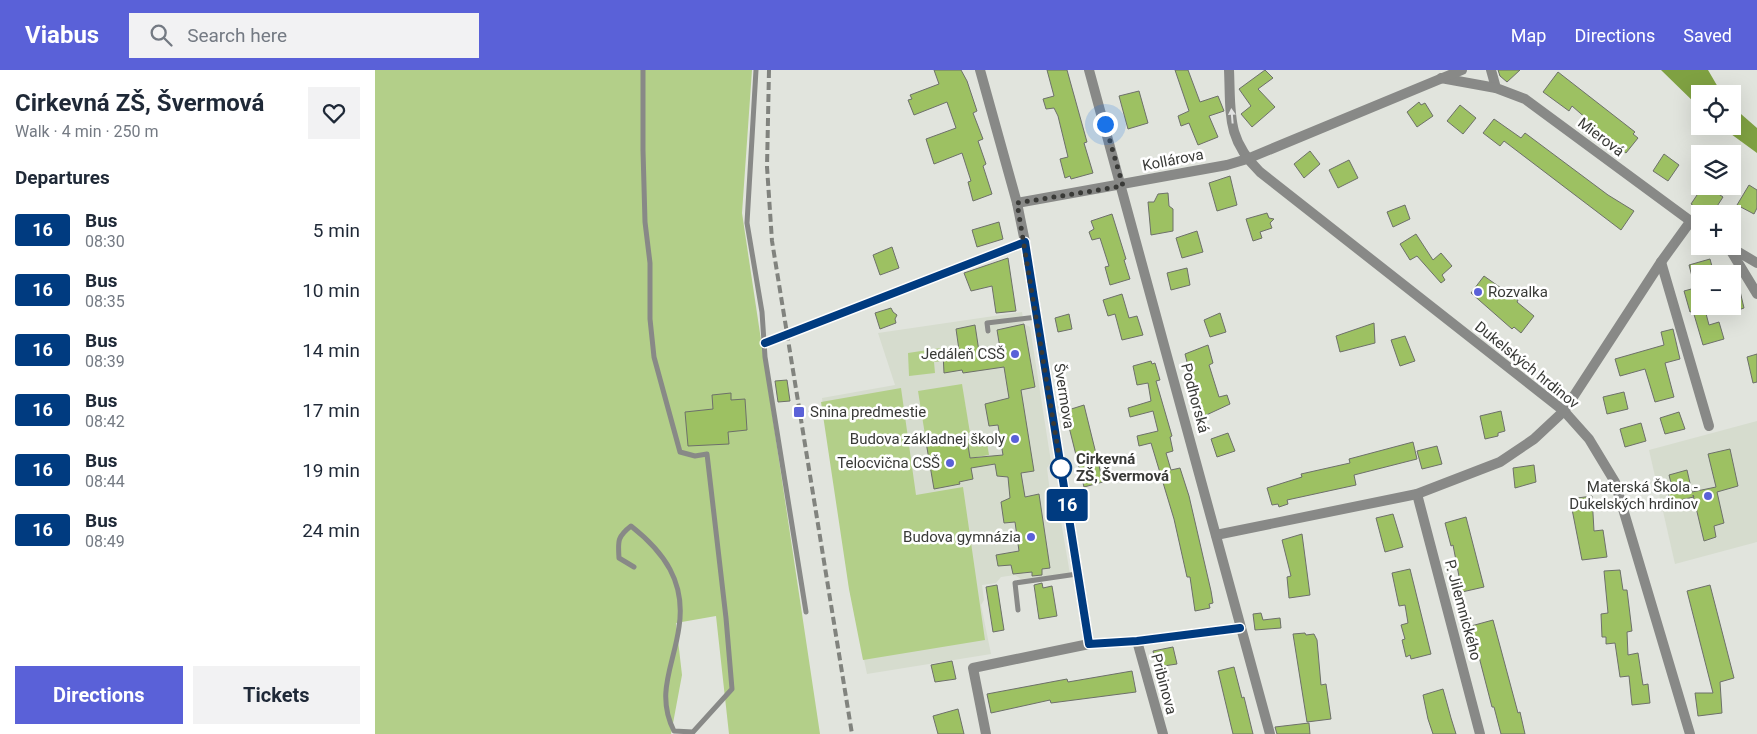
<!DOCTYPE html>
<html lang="en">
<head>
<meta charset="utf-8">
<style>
  body { margin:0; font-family:Roboto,sans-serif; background:#f2f2f3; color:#1f2937; height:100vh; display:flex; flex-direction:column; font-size:19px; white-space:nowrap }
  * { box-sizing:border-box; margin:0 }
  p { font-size:16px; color:#747a83 }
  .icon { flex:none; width:28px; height:28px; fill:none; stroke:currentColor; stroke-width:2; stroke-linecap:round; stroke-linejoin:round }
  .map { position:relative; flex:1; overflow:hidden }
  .panel { display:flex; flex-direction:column; background:#fff; width:375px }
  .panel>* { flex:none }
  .badge { padding:0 10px; border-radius:4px; font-size:18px; line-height:32px }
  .tools { position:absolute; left:1316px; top:15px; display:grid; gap:10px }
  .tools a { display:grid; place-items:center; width:50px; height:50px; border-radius:0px; background:#fff; box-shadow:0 5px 20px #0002; font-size:25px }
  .you { position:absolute; width:25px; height:25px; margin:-12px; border:4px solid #fff; border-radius:50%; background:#1a73e8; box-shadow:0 0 0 8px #1a73e833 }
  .map>.badge { position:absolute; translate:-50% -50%; box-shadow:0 0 0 2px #fff }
  h2 { padding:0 15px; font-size:19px; line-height:45px }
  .round { display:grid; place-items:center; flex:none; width:52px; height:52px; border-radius:0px; background:#f2f2f3 }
  .summary { display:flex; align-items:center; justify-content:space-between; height:85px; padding:0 15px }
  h1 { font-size:24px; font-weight:700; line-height:38px }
  .primary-button { display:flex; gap:10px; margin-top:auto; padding:10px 15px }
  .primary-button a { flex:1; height:58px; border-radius:0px; background:#5a61d8; color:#fff; font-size:20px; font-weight:700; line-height:58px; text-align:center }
  .primary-button a+a { background:#f2f2f3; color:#1f2937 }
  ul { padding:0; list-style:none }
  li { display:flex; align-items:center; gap:15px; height:60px; padding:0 15px }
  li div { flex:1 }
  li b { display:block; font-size:19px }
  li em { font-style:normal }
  li .badge { min-width:55px; font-weight:700; text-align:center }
  header { display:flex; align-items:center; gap:30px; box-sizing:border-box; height:70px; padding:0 25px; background:#5a61d8; color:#fff }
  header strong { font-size:24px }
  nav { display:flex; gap:28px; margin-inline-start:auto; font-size:18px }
  .search { width:350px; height:45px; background:#f2f2f3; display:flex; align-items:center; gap:12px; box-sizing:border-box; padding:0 18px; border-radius:0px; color:#747a83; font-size:19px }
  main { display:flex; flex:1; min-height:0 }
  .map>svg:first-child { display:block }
  .built { fill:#d6dcce }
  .green { fill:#b3cf89 }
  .water { fill:#7fa142 }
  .building { fill:#9dc162; stroke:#6d706a }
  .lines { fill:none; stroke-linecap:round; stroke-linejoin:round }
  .lane { stroke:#888987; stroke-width:5 }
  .street { stroke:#888987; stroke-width:10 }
  .rail { stroke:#81837e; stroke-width:4; stroke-dasharray:8 4; stroke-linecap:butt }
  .oneway { fill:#e1e2e1 }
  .line-casing { stroke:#fff; stroke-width:11 }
  .line { stroke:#003b80; stroke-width:8 }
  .walk { stroke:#393a37; stroke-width:5; stroke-dasharray:0 9 }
  .poi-dot { fill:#5a61d8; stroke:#fff; stroke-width:2 }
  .stop-dot { fill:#fff; stroke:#003b80; stroke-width:2.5 }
  .labels { text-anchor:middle; stroke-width:5; stroke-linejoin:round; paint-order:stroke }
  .street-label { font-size:15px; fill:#393a37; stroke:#fff }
  .poi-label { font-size:15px; fill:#393a37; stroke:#fff; text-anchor:end }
  .stop-label { font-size:15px; font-weight:bold; fill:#393a37; stroke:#fff; text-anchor:start }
</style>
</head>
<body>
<header>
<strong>Viabus</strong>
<div class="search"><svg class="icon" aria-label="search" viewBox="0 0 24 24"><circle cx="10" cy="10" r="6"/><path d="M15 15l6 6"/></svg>Search here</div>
<nav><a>Map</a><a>Directions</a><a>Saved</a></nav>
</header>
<main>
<section class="panel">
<div class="summary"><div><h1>Cirkevná ZŠ, Švermová</h1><p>Walk · 4 min · 250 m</p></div><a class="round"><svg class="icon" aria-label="heart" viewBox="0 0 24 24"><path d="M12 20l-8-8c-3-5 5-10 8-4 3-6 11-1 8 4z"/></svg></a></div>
<h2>Departures</h2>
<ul>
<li><span class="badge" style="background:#003b80;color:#fff">16</span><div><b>Bus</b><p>08:30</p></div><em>5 min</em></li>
<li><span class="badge" style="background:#003b80;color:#fff">16</span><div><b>Bus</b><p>08:35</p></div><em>10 min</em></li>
<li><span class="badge" style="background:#003b80;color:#fff">16</span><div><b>Bus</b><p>08:39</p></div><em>14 min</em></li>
<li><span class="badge" style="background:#003b80;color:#fff">16</span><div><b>Bus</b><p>08:42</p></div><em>17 min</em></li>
<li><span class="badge" style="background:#003b80;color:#fff">16</span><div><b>Bus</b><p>08:44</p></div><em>19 min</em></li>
<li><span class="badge" style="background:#003b80;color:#fff">16</span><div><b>Bus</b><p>08:49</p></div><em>24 min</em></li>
</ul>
<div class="primary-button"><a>Directions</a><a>Tickets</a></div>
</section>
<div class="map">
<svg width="1382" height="664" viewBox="0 0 1382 664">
  <rect width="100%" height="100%" fill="#e1e4dd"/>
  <!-- built -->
  <g class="built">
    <polygon points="647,242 649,254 655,257 676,392 672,398 675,423 682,428 695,504 646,509 640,505 626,507 621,513 607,515 609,530 606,535 616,584 492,604 475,523 447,328 520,315 503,263"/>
    <polygon points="1382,351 1382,472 1300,494 1274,380"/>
  </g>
  <!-- green -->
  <g class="green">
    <polygon points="0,0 377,0 367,143 445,664 354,664 341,546 301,553 307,605 296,664 0,664"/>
    <polygon points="566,278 568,291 559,292 560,303 534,306 533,283"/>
    <polygon points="587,314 595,363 551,371 543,321"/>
    <polygon points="526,318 541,425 588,417 610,570 488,590 474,519 446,332"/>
    <polygon points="611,367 614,385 595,388 592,369"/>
  </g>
  <!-- water -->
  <g class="water">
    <polygon points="1286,0 1333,0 1347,24 1325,24 1325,38"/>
    <polygon points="1358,37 1382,58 1382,83 1345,56 1358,56"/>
  </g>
  <!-- building -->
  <g class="building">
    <polygon points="559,0 586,0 592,11 602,41 598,43 608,69 603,71 611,94 608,96 617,124 598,131 593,112 596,111 587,83 559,94 551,69 581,58 572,32 539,45 533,30 537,29 535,25 564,14"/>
    <polygon points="672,0 692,0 712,72 709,73 718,103 696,109 695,106 690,108 685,89 693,87 683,46 679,38 671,39 668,29 679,26"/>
    <polygon points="800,0 813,0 825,32 843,26 849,41 834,46 843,67 823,75 814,53 806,56 803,46 814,41"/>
    <polygon points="890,0 898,8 883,19 900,37 877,57 866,44 876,36 864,19"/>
    <polygon points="1123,0 1145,0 1132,12 1125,6"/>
    <polygon points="1183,2 1260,62 1258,64 1263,68 1251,83 1210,53 1213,50 1197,36 1194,41 1168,22"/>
    <polygon points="764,21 773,53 753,59 744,26"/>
    <polygon points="1044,32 1046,35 1050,33 1058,46 1042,57 1032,42"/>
    <polygon points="1085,35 1101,48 1088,64 1072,51"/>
    <polygon points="1119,49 1146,68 1150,63 1233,125 1259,141 1246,160 1129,71 1125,76 1108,63"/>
    <polygon points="935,81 945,94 929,108 919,94"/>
    <polygon points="1289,84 1304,95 1293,111 1278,101"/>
    <polygon points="974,90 983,108 963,118 954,100"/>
    <polygon points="855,106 862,135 842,141 834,113"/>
    <polygon points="1374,115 1382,120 1382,138 1379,144 1362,135"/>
    <polygon points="1328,116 1332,116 1348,127 1337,144 1331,144 1316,134"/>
    <polygon points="793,123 794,136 798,139 798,161 776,165 773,132 779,132 783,124"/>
    <polygon points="1030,135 1035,149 1018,157 1012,142"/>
    <polygon points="892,143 894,148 899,149 895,153 897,158 885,162 887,168 878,171 871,149"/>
    <polygon points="737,144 751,189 749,190 755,209 735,215 730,197 734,196 725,168 717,170 714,162 719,159 716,151"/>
    <polygon points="624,152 628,169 602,177 597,160"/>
    <polygon points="822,161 828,182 807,188 801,168"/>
    <polygon points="1041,164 1058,190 1066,183 1077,196 1067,205 1070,210 1066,213 1042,186 1035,190 1025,174"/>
    <polygon points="517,177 524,198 505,205 498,185"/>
    <polygon points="633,188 641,241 621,243 617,216 596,221 589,203"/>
    <polygon points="1335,189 1339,204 1325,204 1325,236 1329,236 1334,255 1344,252 1349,269 1328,275 1318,241 1315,242 1309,221 1320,218 1314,195"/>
    <polygon points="812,198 815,215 796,220 792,203"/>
    <polygon points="1361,204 1369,238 1358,242 1358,205"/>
    <polygon points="1109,206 1143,230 1142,232 1159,246 1146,263 1139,257 1137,259 1096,223"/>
    <polygon points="747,224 754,248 762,246 768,265 747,270 740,244 733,246 728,230"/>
    <polygon points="516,238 518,242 522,245 520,249 521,253 505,259 500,243"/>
    <polygon points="845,243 851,262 835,267 829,250"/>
    <polygon points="694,244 697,259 683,262 680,248"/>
    <polygon points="999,253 1000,273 965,282 961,266"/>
    <polygon points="649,254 660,317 646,320 659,401 646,403 650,427 664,424 675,498 667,499 667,505 657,506 657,502 638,504 636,495 623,496 621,485 644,481 640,452 629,453 626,432 635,428 633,407 622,406 620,394 596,398 598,409 584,412 585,414 559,419 551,372 578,368 579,371 592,369 595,388 628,385 623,355 614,356 610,334 634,328 629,297 588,303 587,300 569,303 568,283 584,280 581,259 600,255 605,288 626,284 622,260"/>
    <polygon points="1298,259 1305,289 1290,293 1299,327 1280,332 1270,299 1245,306 1240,289 1289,275 1286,262"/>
    <polygon points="1030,266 1040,291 1025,296 1016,270"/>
    <polygon points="833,275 838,293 834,295 844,327 852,325 855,334 827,347 826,344 820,345 817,337 823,335 810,284"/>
    <polygon points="1382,284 1382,312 1378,313 1372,287"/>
    <polygon points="776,291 777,294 780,293 785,310 781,311 797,366 795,367 798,381 791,383 796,400 805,398 814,426 836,521 838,533 834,534 835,538 820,541 815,507 812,507 799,449 776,373 764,376 762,366 783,361 778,341 755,347 753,338 776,331 773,313 762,315 758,296"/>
    <polygon points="412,310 415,331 403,332 400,311"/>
    <polygon points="1249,322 1253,339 1232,344 1228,327"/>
    <polygon points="356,323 356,330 370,329 372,360 353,362 354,374 313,376 310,342 338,339 337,325"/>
    <polygon points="709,335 728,412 709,417 690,341"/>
    <polygon points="1126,341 1130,361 1123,363 1123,366 1110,369 1105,346"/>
    <polygon points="1304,342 1310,359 1290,364 1285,348"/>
    <polygon points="1266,353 1271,371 1250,377 1245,359"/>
    <polygon points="853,363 860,381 842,387 836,369"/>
    <polygon points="1038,372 1042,389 979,405 981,415 912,430 913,434 904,437 903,434 897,435 892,418 927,407 926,404 975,393 974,389"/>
    <polygon points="1062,376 1067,394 1047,399 1042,381"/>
    <polygon points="1355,379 1363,416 1342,422 1349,453 1339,456 1341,467 1329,471 1318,425 1319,427 1295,432 1291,414 1296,413 1294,405 1312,400 1317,422 1341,417 1333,384"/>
    <polygon points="1159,395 1161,412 1140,418 1138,398"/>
    <polygon points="1217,426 1219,461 1228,460 1232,487 1207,490 1195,429"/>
    <polygon points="1018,444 1028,477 1010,482 1001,448"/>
    <polygon points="1091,447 1109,517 1087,522 1078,475 1076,476 1070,453"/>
    <polygon points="927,464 935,525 914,528 912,507 916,506 907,470"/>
    <polygon points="1035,499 1056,584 1036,589 1035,585 1031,587 1027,570 1030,569 1026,555 1033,553 1030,535 1024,536 1017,503"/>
    <polygon points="1245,500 1248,520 1252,520 1257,561 1252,562 1253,585 1263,583 1268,615 1273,614 1275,633 1257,635 1254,606 1245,607 1240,573 1231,574 1231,567 1227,567 1226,544 1233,543 1229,501"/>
    <polygon points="667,513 668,518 677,516 682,546 664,549 659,515"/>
    <polygon points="622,515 629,560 618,562 611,517"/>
    <polygon points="1335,515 1359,608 1345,612 1347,643 1323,646 1320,623 1338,623 1312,521"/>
    <polygon points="886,543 888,550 905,548 906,558 880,560 878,544"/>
    <polygon points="1118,550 1143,643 1145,642 1150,664 1126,664 1119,637 1117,637 1096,556"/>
    <polygon points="930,563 931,565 939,564 942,570 946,615 951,614 956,649 932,652 918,564"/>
    <polygon points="798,577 802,594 782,597 778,581"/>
    <polygon points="577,591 581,609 560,612 556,595"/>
    <polygon points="859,597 867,628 869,627 878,664 858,664 843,601"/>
    <polygon points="757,601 761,622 676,633 675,630 616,643 612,624 692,609 693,612"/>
    <polygon points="1068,619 1076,648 1081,664 1058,664 1053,649 1048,625"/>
    <polygon points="583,639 589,664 563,664 558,646"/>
    <polygon points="934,653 935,664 902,664 900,657"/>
  </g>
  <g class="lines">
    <!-- lane -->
    <g class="lane">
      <polyline points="381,0 372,153 387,242 390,287 431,542"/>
      <polyline points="613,261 612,253 662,247"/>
      <path d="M 259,497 L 244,488 C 243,471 242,467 256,456 C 289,482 311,512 304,557 C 299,595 280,623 299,661 L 318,662 L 357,619 L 351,548 L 332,384 L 320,386 L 305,382 L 279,287 L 275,249 L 275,193 L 270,152 L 268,80 L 268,0"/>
      <polyline points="643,540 640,513 702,504"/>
    </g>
    <!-- street -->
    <g class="street">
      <polyline points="605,0 642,133 650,172 714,574"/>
      <polyline points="714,0 895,664"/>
      <path d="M 854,0 C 856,44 851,69 885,102 L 1189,341 L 1214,369 L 1240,412 L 1315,664"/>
      <polyline points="1116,0 1121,18 1150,29 1325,158"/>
      <polyline points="1066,8 1121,18"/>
      <polyline points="642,133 852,95 872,89 1087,0"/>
      <polyline points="1353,176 1382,224"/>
      <polyline points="1355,177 1382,193"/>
      <polyline points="1286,192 1334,356"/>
      <polyline points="390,273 650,172"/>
      <polyline points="1042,424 1105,664"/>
      <polyline points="841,465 1042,424 1125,392 1159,369 1189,341 1286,192 1315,152"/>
      <polyline points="762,571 788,664"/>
      <polyline points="611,664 598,598 714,574 762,571 865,558"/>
    </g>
    <!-- rail -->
    <polyline class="rail" points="394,0 392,97 397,171 477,664"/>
  </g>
  <!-- one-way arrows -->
  <defs><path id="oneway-solid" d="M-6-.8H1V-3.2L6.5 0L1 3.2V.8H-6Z" transform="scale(1.25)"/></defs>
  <use class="oneway" href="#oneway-solid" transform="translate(857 46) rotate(-95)"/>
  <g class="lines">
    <defs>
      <polyline id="line" points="390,273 650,172 714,574 762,571 865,558"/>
    </defs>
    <!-- line casing -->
    <use href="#line" class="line-casing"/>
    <!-- line -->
    <use href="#line" class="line"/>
    <!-- walk -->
    <polyline class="walk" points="686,398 642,133 748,116 730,54"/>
  </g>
  <!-- markers -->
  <g class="poi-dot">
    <circle cx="1103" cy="222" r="5"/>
    <circle cx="640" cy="284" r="5"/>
    <rect x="418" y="336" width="12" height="12" rx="2.5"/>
    <circle cx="640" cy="369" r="5"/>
    <circle cx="575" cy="393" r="5"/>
    <circle cx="1333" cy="426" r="5"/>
    <circle cx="656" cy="467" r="5"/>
  </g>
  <circle class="stop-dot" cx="686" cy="398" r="10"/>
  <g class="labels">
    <!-- street labels -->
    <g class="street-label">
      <text transform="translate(1226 67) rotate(37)" y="5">Mierová</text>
      <text transform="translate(798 90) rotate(-11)" y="5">Kollárova</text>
      <text transform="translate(1152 295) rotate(39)" y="5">Dukelských hrdinov</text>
      <text transform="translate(689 326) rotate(81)" y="5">Švermova</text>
      <text transform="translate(820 328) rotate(75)" y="5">Podhorská</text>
      <text transform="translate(1088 540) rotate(75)" y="5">P. Jilemnického</text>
      <text transform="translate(789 614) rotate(75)" y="5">Pribinova</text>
    </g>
    <!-- poi labels -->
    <g class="poi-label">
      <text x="1113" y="227" text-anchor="start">Rozvalka</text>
      <text x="630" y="289">Jedáleň CSŠ</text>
      <text x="435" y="347" text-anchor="start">Snina predmestie</text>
      <text x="630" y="374">Budova základnej školy</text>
      <text x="565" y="398">Telocvična CSŠ</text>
      <text x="1323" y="422">Materská Škola -<tspan x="1323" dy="17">Dukelských hrdinov</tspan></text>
      <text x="646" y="472">Budova gymnázia</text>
    </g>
    <!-- stop labels -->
    <g class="stop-label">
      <text x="701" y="394">Cirkevná<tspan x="701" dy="17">ZŠ, Švermová</tspan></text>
    </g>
  </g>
</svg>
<div class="tools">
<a><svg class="icon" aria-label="locate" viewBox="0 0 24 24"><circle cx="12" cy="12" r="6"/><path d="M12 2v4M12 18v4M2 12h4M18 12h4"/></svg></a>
<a><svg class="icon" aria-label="layers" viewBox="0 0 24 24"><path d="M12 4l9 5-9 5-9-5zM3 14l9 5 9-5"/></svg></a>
<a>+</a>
<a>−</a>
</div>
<div class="you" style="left:730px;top:54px"></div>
<b class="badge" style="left:692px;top:435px;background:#003b80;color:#fff">16</b>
</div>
</main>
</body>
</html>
